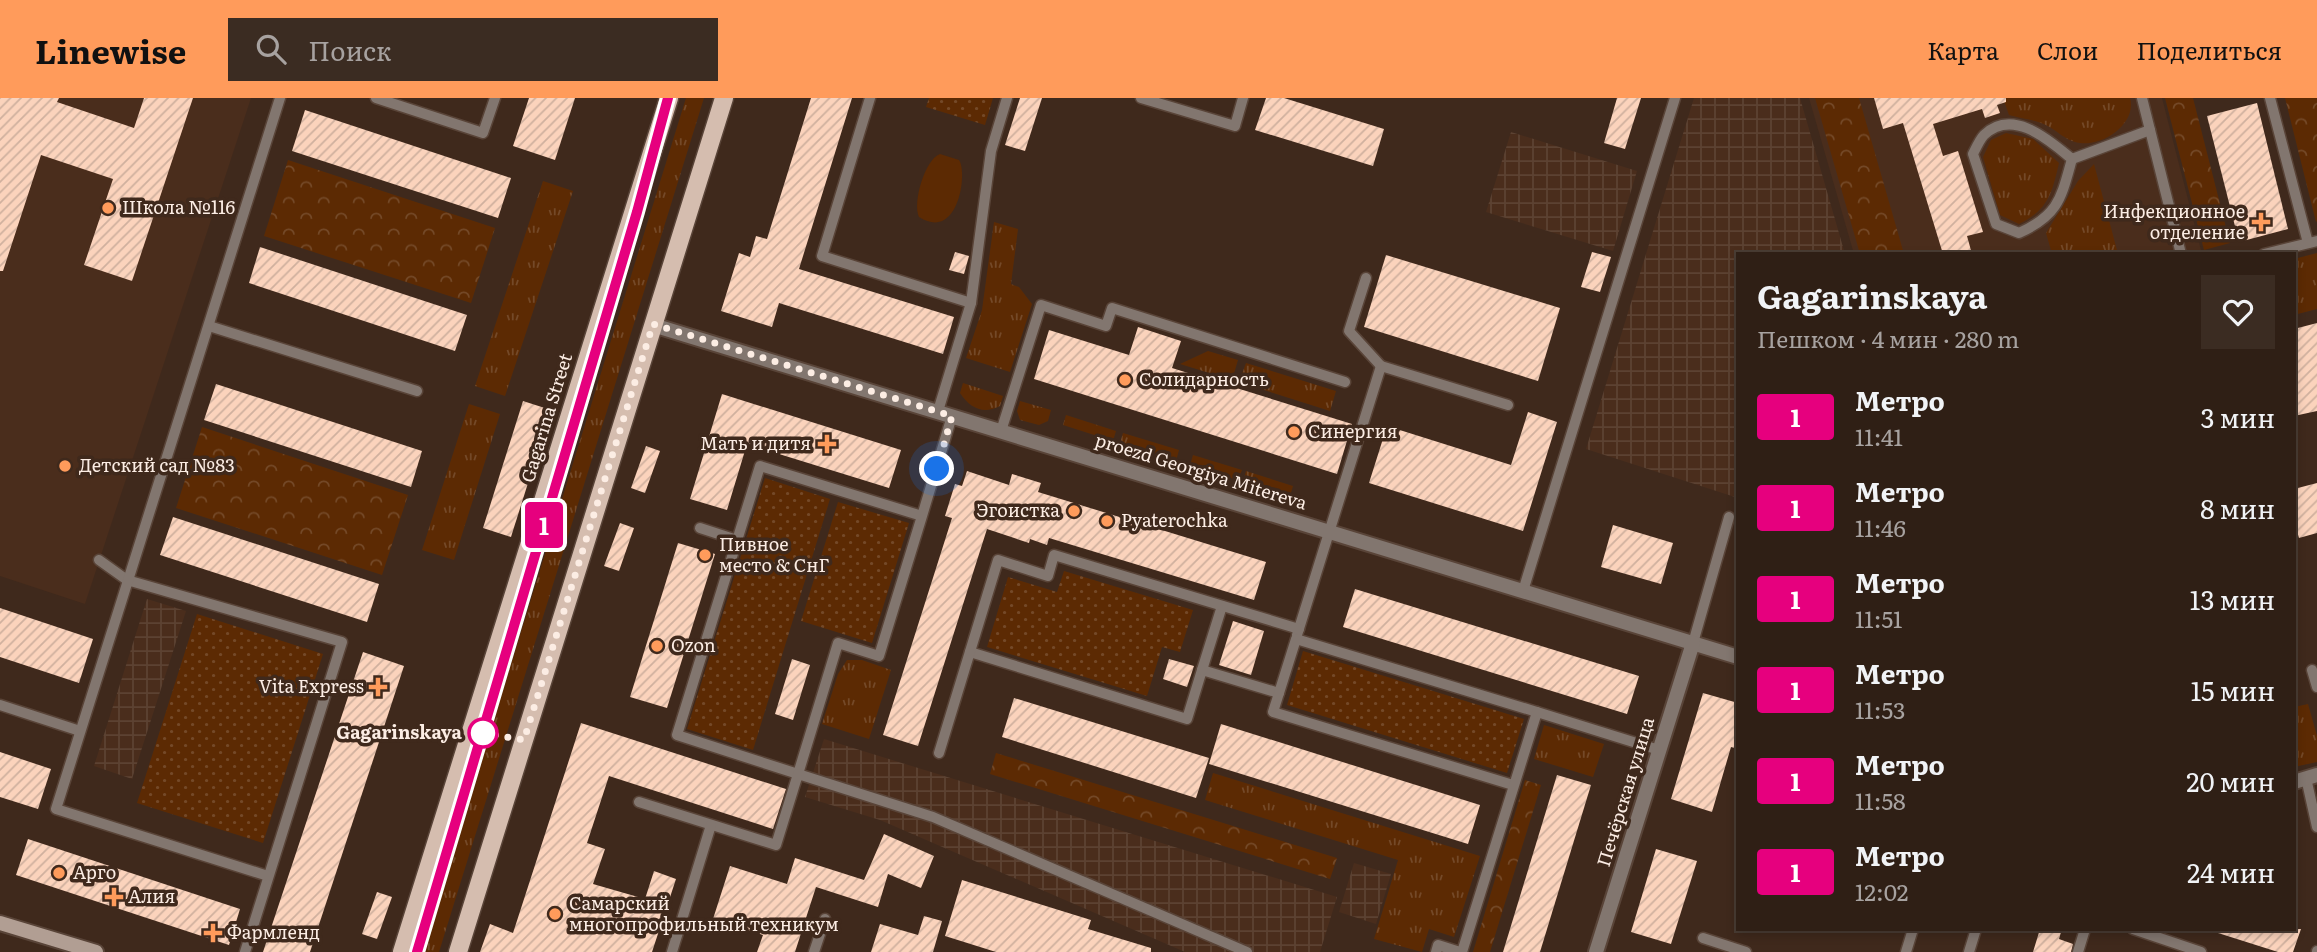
<!DOCTYPE html>
<html lang="ru">
<head>
<meta charset="utf-8">
<style>
  body { margin:0; font-family:Literata,serif; background:#3b2c22; color:#f1f3f6; height:100vh; display:flex; flex-direction:column; font-size:26px; white-space:nowrap }
  * { box-sizing:border-box; margin:0 }
  p { font-size:23px; color:#a7a2a0 }
  .icon { flex:none; width:38px; height:38px; fill:none; stroke:currentColor; stroke-width:2; stroke-linecap:round; stroke-linejoin:round }
  .map { position:relative; flex:1; overflow:hidden }
  .sheet { position:absolute; left:1736px; top:154px; width:560px; height:679px; display:flex; flex-direction:column; background:#2f1f15; border-radius:0px; box-shadow:0 4px 10px #0003,0 0 0 2px #4a3d34 }
  .sheet>* { flex:none }
  .badge { padding:0 14px; border-radius:5px; font-size:24px; line-height:46px }
  .you { position:absolute; width:35px; height:35px; margin:-18px; border:5px solid #fff; border-radius:50%; background:#1a73e8; box-shadow:0 0 0 10px #1a73e833 }
  .map>.badge { position:absolute; translate:-50% -50%; box-shadow:0 0 0 4px #fff }
  .round { display:grid; place-items:center; flex:none; width:74px; height:74px; border-radius:0px; background:#3b2c22 }
  .head { display:flex; align-items:center; justify-content:space-between; height:119px; padding:0 21px }
  h1 { font-size:33px; font-weight:700; line-height:52px }
  ul { padding:0; list-style:none }
  li { display:flex; align-items:center; gap:21px; height:91px; padding:0 21px }
  li div { flex:1 }
  li b { display:block; font-size:26px }
  li em { font-style:normal }
  li .badge { min-width:77px; font-weight:700; text-align:center }
  header { display:flex; align-items:center; gap:42px; box-sizing:border-box; height:98px; padding:0 35px; background:#ff9b5b; color:#111 }
  header strong { font-size:33px }
  nav { display:flex; gap:38px; margin-inline-start:auto; font-size:24px }
  .search { width:490px; height:63px; background:#3b2c22; display:flex; align-items:center; gap:18px; box-sizing:border-box; padding:0 24px; border-radius:0px; color:#a7a2a0; font-size:26px }
  .map>svg:first-child { display:block }
  .built { fill:#4a2d1c }
  .industrial { fill:url(#industrial-grid) }
  .grass { fill:url(#grass-tufts) }
  .forest { fill:url(#forest-crowns) }
  .park { fill:url(#park-dots) }
  .pitch { fill:#5c2a03 }
  .building { fill:url(#building-hatch) }
  .lines { fill:none; stroke-linecap:round; stroke-linejoin:round }
  .lane-casing { stroke:#594438; stroke-width:13 }
  .street-casing { stroke:#594438; stroke-width:18 }
  .secondary-casing { stroke:#594438; stroke-width:18 }
  .primary-casing { stroke:#594438; stroke-width:21 }
  .lane { stroke:#82766f; stroke-width:10 }
  .street { stroke:#82766f; stroke-width:14 }
  .secondary { stroke:#b19e93; stroke-width:14 }
  .primary { stroke:#d5bdaf; stroke-width:18 }
  .line-casing { stroke:#fff; stroke-width:16 }
  .line { stroke:#e6007e; stroke-width:10 }
  .walk { stroke:#fcede4; stroke-width:7; stroke-dasharray:0 12.6 }
  .poi-dot { fill:#ff9b5b; stroke:#3f291c; stroke-width:2.5 }
  .stop-dot { fill:#fff; stroke:#e6007e; stroke-width:3.5 }
  .labels { text-anchor:middle; stroke-width:7; stroke-linejoin:round; paint-order:stroke }
  .poi-label { font-size:18px; fill:#fcede4; stroke:#3f291c; text-anchor:start }
  .street-label { font-size:18px; fill:#fcede4; stroke:#3f291c }
  .stop-label { font-size:18px; font-weight:bold; fill:#fcede4; stroke:#3f291c; text-anchor:end }
</style>
</head>
<body>
<header>
<strong>Linewise</strong>
<div class="search"><svg class="icon" aria-label="search" viewBox="0 0 24 24"><circle cx="10" cy="10" r="6"/><path d="M15 15l6 6"/></svg>Поиск</div>
<nav><a>Карта</a><a>Слои</a><a>Поделиться</a></nav>
</header>
<div class="map">
<svg width="2317" height="854" viewBox="0 0 2317 854">
  <defs>
    <pattern id="industrial-grid" width="8" height="8" patternUnits="userSpaceOnUse" patternTransform="scale(1.75)"><rect width="8" height="8" fill="#4a2d1c"/><path d="M0 4h8M4 0v8" fill="none" stroke="#5c4232"/></pattern>
    <pattern id="grass-tufts" width="24" height="20" patternUnits="userSpaceOnUse" patternTransform="scale(1.75)"><rect width="24" height="20" fill="#5c2a03"/><path d="M3 7l-1-3M5 7V3M7 7l1-3M15 17l-1-3M17 17v-4M19 17l1-3" fill="none" stroke="#744928"/></pattern>
    <pattern id="forest-crowns" width="20" height="18" patternUnits="userSpaceOnUse" patternTransform="scale(1.75)"><rect width="20" height="18" fill="#5c2a03"/><path d="M2 6a3 3 0 1 1 6 0M12 15a3 3 0 1 1 6 0" fill="none" stroke="#744928"/></pattern>
    <pattern id="park-dots" width="8" height="8" patternUnits="userSpaceOnUse" patternTransform="scale(1.75)"><rect width="8" height="8" fill="#5c2a03"/><path d="M2 2h.1M6 6h.1" fill="none" stroke="#744928" stroke-width="1.8" stroke-linecap="round"/></pattern>
    <pattern id="building-hatch" width="6" height="6" patternUnits="userSpaceOnUse" patternTransform="scale(1.75)"><rect width="6" height="6" fill="#fbd3bc"/><path d="M-1 1l2-2M0 6l6-6M5 7l2-2" fill="none" stroke="#cfb09e"/></pattern>
  </defs>
  <rect width="100%" height="100%" fill="#3f291c"/>
  <!-- built -->
  <g class="built">
    <polygon points="0,0 251,0 85,506 0,478"/>
    <polygon points="1809,0 2162,0 2202,156 1854,156"/>
  </g>
  <!-- industrial -->
  <g class="industrial">
    <polygon points="1694,0 1800,0 1845,156 1738,156 1738,400 1586,351"/>
    <polygon points="1511,34 1637,73 1613,153 1486,114"/>
    <polygon points="147,501 186,513 132,681 94,668"/>
    <polygon points="824,641 1337,799 1320,854 1185,854 880,722 805,699"/>
    <polygon points="1354,765 1391,776 1376,826 1339,814"/>
  </g>
  <!-- grass -->
  <g class="grass">
    <polygon points="686,0 704,0 439,854 422,854"/>
    <path d="M 2003,0 L 2130,0 C 2137,25 2104,48 2080,45 C 2064,43 2056,30 2041,25 C 2031,21 2019,20 2009,17 Z"/>
    <path d="M 2006,35 L 2033,41 L 2059,65 C 2052,95 2048,112 2019,126 L 2000,117 L 1983,59 L 1991,42 Z"/>
    <polygon points="2094,66 2118,156 2052,156 2046,135 2078,83"/>
    <polygon points="543,83 573,93 505,298 475,288"/>
    <polygon points="994,124 1018,131 1011,186 1019,189 1032,206 1010,274 966,260 982,212"/>
    <polygon points="2317,155 2317,211 2294,217 2294,161"/>
    <polygon points="1208,253 1238,262 1232,282 1180,266"/>
    <polygon points="1246,265 1336,293 1330,313 1239,284"/>
    <path d="M 963,285 L 1003,298 L 1000,308 C 983,317 970,310 960,295 Z"/>
    <polygon points="1020,303 1051,312 1048,323 1039,327 1020,322 1017,313"/>
    <polygon points="469,306 500,316 454,462 422,452"/>
    <polygon points="1066,317 1116,333 1113,343 1063,327"/>
    <polygon points="1123,335 1179,352 1176,363 1120,345"/>
    <polygon points="1193,357 1242,372 1238,382 1190,367"/>
    <polygon points="1246,373 1293,388 1290,398 1243,384"/>
    <polygon points="847,562 862,562 891,572 869,641 822,626 838,576"/>
    <polygon points="2308,606 2317,638 2317,664 2294,669 2294,609"/>
    <polygon points="1544,627 1604,646 1593,679 1534,661"/>
    <polygon points="1213,675 1480,758 1454,839 1429,831 1422,854 1374,841 1398,762 1205,702"/>
  </g>
  <!-- forest -->
  <g class="forest">
    <polygon points="1815,0 1859,0 1904,156 1860,156"/>
    <polygon points="2165,0 2193,0 2230,145 2204,152"/>
    <polygon points="2285,0 2317,0 2317,123 2316,124"/>
    <polygon points="288,62 495,130 471,205 264,138"/>
    <polygon points="202,329 408,397 382,477 176,410"/>
    <polygon points="996,655 1337,760 1330,781 990,676"/>
    <polygon points="1525,682 1541,687 1490,854 1473,854"/>
  </g>
  <!-- park -->
  <g class="park">
    <polygon points="929,0 993,0 985,27 926,9"/>
    <polygon points="765,380 830,401 753,652 687,631"/>
    <polygon points="838,404 909,425 872,545 801,523"/>
    <polygon points="1064,473 1193,512 1180,554 1162,549 1147,598 987,549 1008,479 1057,494"/>
    <polygon points="197,516 323,556 263,745 137,705"/>
    <polygon points="1303,553 1524,621 1507,675 1287,607"/>
  </g>
  <!-- pitch -->
  <path class="pitch" d="M 940,56 L 959,62 C 968,75 958,144 919,119 C 912,105 925,61 940,56 Z"/>
  <!-- building -->
  <g class="building">
    <polygon points="0,0 59,0 57,4 134,30 144,0 193,0 132,183 84,167 113,81 41,57 3,173 0,173"/>
    <polygon points="529,0 575,0 555,62 513,48"/>
    <polygon points="811,0 852,0 799,171 954,219 943,256 779,205 772,229 721,213 739,155 750,159 756,138 767,141"/>
    <polygon points="1020,0 1042,0 1025,53 1005,47"/>
    <polygon points="1266,0 1284,0 1384,31 1373,68 1255,32"/>
    <polygon points="1617,0 1641,0 1625,51 1604,45"/>
    <polygon points="1874,0 2006,0 2006,4 1997,7 2000,15 1985,20 1982,11 1933,26 1943,58 1958,53 1983,134 1967,138 1972,156 1943,156 1903,25 1883,31"/>
    <polygon points="2257,5 2288,131 2239,144 2207,18"/>
    <polygon points="305,12 511,80 498,120 292,53"/>
    <polygon points="260,149 467,217 455,253 249,185"/>
    <polygon points="955,154 969,158 964,176 949,172"/>
    <polygon points="1592,154 1611,159 1600,194 1581,189"/>
    <polygon points="1386,157 1560,210 1538,283 1364,229"/>
    <polygon points="2317,225 2317,313 2294,318 2294,231"/>
    <polygon points="1138,229 1181,243 1172,270 1352,326 1337,376 1034,281 1049,232 1129,257"/>
    <polygon points="216,286 422,353 411,389 204,322"/>
    <polygon points="722,296 901,352 889,390 747,346 727,412 690,401"/>
    <polygon points="523,303 551,312 511,439 483,430"/>
    <polygon points="1528,314 1557,324 1523,433 1369,385 1387,328 1511,367"/>
    <polygon points="646,348 660,353 645,395 631,390"/>
    <polygon points="967,373 1009,387 1012,376 1041,385 1038,394 1266,464 1254,502 1049,440 1047,447 1030,441 1029,445 987,431 918,648 883,637 952,420 945,418 955,386 962,388"/>
    <polygon points="2317,385 2317,435 2299,440 2294,423 2294,391"/>
    <polygon points="173,419 379,486 367,524 160,457"/>
    <polygon points="620,425 634,430 619,473 604,468"/>
    <polygon points="1613,427 1673,445 1661,486 1601,469"/>
    <polygon points="678,445 715,456 667,610 630,599"/>
    <polygon points="1355,491 1639,578 1627,616 1343,529"/>
    <polygon points="0,510 93,541 79,585 0,559"/>
    <polygon points="1233,523 1264,533 1251,577 1219,567"/>
    <polygon points="363,554 404,568 310,854 263,854"/>
    <polygon points="792,561 810,567 793,622 775,616"/>
    <polygon points="1169,561 1194,568 1187,589 1163,581"/>
    <polygon points="1703,595 1738,605 1738,651 1731,649 1712,714 1671,701"/>
    <polygon points="1014,600 1209,660 1196,700 1002,639"/>
    <polygon points="581,625 786,691 773,731 609,678 587,745 605,751 593,786 645,801 654,773 676,781 652,854 480,854 490,826 513,835"/>
    <polygon points="1221,626 1480,707 1468,746 1209,666"/>
    <polygon points="0,654 51,671 38,711 0,699"/>
    <polygon points="1557,677 1591,687 1540,854 1503,854"/>
    <polygon points="884,736 934,758 921,790 888,776 878,809 816,789 795,854 757,854 763,837 713,821 730,768 787,786 795,760 864,782"/>
    <polygon points="28,741 240,811 229,847 16,777"/>
    <polygon points="1656,751 1697,763 1671,846 1631,834"/>
    <polygon points="962,782 1091,822 1088,831 1151,850 1151,854 996,854 945,838"/>
    <polygon points="377,794 392,799 377,841 362,836"/>
    <polygon points="924,818 942,823 933,854 871,854 880,826 918,837"/>
    <polygon points="2040,831 2062,831 2059,841 2073,846 2071,854 2033,854"/>
    <polygon points="2218,831 2301,831 2293,854 2278,854 2218,835"/>
  </g>
  <g class="lines">
    <defs>
      <g id="lane">
        <polyline points="376,0 483,35 495,0"/>
        <polyline points="870,0 822,158 971,205"/>
        <polyline points="1141,0 1235,28 1243,0"/>
        <polyline points="2142,0 2181,156"/>
        <polyline points="2270,0 2308,145"/>
        <path d="M 2072,61 C 2061,100 2059,117 2019,135 L 1996,126 L 1973,56 C 1976,50 1980,41 1984,37 C 2013,9 2050,43 2072,61 L 2150,32"/>
        <polyline points="2264,156 2317,143"/>
        <polyline points="1366,180 1349,233 1381,268"/>
        <polyline points="209,228 417,293"/>
        <polyline points="938,313 971,205 991,53 1007,0"/>
        <polyline points="1001,333 1041,207 1106,228 1112,210 1345,284"/>
        <polyline points="922,418 879,558 838,545 798,676 677,637 760,368 922,418 952,318"/>
        <polyline points="700,430 737,442"/>
        <polyline points="99,462 127,482 342,544 245,854"/>
        <polyline points="1523,493 1675,0"/>
        <polyline points="1297,537 1381,268 1508,307"/>
        <polyline points="1693,545 1729,419"/>
        <polyline points="970,554 1187,621 1202,572 1279,595"/>
        <polyline points="1202,572 1222,508"/>
        <polyline points="2312,572 2317,589"/>
        <polyline points="0,607 80,633"/>
        <polyline points="939,655 998,462 1048,478 1054,457 1299,531"/>
        <polyline points="2306,680 2317,729"/>
        <polyline points="1513,687 1273,614 1296,541 1537,614"/>
        <polyline points="639,704 776,747 798,676 933,719 1247,854"/>
        <polyline points="268,778 56,711 280,0"/>
        <polyline points="2133,831 2201,854"/>
        <polyline points="1703,840 1746,854"/>
        <polyline points="672,854 711,727"/>
        <polyline points="814,854 825,821"/>
        <polyline points="1436,854 1438,847 1460,854"/>
        <polyline points="1462,854 1537,614 1659,652"/>
        <polyline points="1906,854 1913,831"/>
        <polyline points="1969,854 1976,831"/>
        <polyline points="2078,854 2085,831"/>
        <polyline points="2317,854 2317,853"/>
      </g>
      <g id="street">
        <polyline points="653,227 1738,559"/>
        <polyline points="2294,684 2317,677"/>
        <polyline points="1596,854 1693,545"/>
      </g>
      <polyline id="secondary" points="0,825 96,854"/>
      <g id="primary">
        <polyline points="402,854 669,0"/>
        <polyline points="458,854 724,0"/>
      </g>
    </defs>
    <!-- lane casing -->
    <use href="#lane" class="lane-casing"/>
    <!-- street casing -->
    <use href="#street" class="street-casing"/>
    <!-- secondary casing -->
    <use href="#secondary" class="secondary-casing"/>
    <!-- primary casing -->
    <use href="#primary" class="primary-casing"/>
    <!-- lane -->
    <use href="#lane" class="lane"/>
    <!-- street -->
    <use href="#street" class="street"/>
    <!-- secondary -->
    <use href="#secondary" class="secondary"/>
    <!-- primary -->
    <use href="#primary" class="primary"/>
  </g>
  <g class="lines">
    <defs>
      <polyline id="line" points="417,854 637,114 668,0"/>
    </defs>
    <!-- line casing -->
    <use href="#line" class="line-casing"/>
    <!-- line -->
    <use href="#line" class="line"/>
    <!-- walk -->
    <polyline class="walk" points="483,635 524,642 653,226 952,318 937,371"/>
  </g>
  <!-- markers -->
  <g class="poi-dot">
    <circle cx="108" cy="110" r="7"/>
    <path d="M2257.5 113.5h7v7h7v7h-7v7h-7v-7h-7v-7h7z"/>
    <circle cx="1125" cy="282" r="7"/>
    <circle cx="1294" cy="334" r="7"/>
    <path d="M823.5 335.5h7v7h7v7h-7v7h-7v-7h-7v-7h7z"/>
    <circle cx="65" cy="368" r="7"/>
    <circle cx="1074" cy="413" r="7"/>
    <circle cx="1107" cy="423" r="7"/>
    <circle cx="705" cy="457" r="7"/>
    <circle cx="657" cy="548" r="7"/>
    <path d="M374.5 578.5h7v7h7v7h-7v7h-7v-7h-7v-7h7z"/>
    <circle cx="59" cy="775" r="7"/>
    <path d="M110.5 788.5h7v7h7v7h-7v7h-7v-7h-7v-7h7z"/>
    <circle cx="555" cy="816" r="7"/>
    <path d="M209.5 824.5h7v7h7v7h-7v7h-7v-7h-7v-7h7z"/>
  </g>
  <circle class="stop-dot" cx="483" cy="635" r="14"/>
  <g class="labels">
    <!-- poi labels -->
    <g class="poi-label">
      <text x="122" y="116">Школа №116</text>
      <text x="2245" y="120" text-anchor="end">Инфекционное<tspan x="2245" dy="21">отделение</tspan></text>
      <text x="1139" y="288">Солидарность</text>
      <text x="1308" y="340">Синергия</text>
      <text x="811" y="352" text-anchor="end">Мать и дитя</text>
      <text x="79" y="374">Детский сад №83</text>
      <text x="1060" y="419" text-anchor="end">Эгоистка</text>
      <text x="1121" y="429">Pyaterochka</text>
      <text x="719" y="453">Пивное<tspan x="719" dy="21">место &amp; СнГ</tspan></text>
      <text x="671" y="554">Ozon</text>
      <text x="364" y="595" text-anchor="end">Vita Express</text>
      <text x="73" y="781">Арго</text>
      <text x="128" y="805">Алия</text>
      <text x="569" y="812">Самарский<tspan x="569" dy="21">многопрофильный техникум</tspan></text>
      <text x="227" y="841">Фармленд</text>
    </g>
    <!-- street labels -->
    <g class="street-label">
      <text transform="translate(547 320) rotate(-73)" y="6">Gagarina Street</text>
      <text transform="translate(1201 374) rotate(17)" y="6">proezd Georgiya Mitereva</text>
      <text transform="translate(1626 694) rotate(-73)" y="6">Печёрская улица</text>
    </g>
    <!-- stop labels -->
    <g class="stop-label">
      <text x="462" y="641">Gagarinskaya</text>
    </g>
  </g>
</svg>
<div class="you" style="left:937px;top:371px"></div>
<b class="badge" style="left:544px;top:427px;background:#e6007e;color:#fff">1</b>
<section class="sheet">
<div class="head"><div><h1>Gagarinskaya</h1><p>Пешком · 4 мин · 280 m</p></div><a class="round"><svg class="icon" aria-label="heart" viewBox="0 0 24 24"><path d="M12 20l-8-8c-3-5 5-10 8-4 3-6 11-1 8 4z"/></svg></a></div>
<ul>
<li><span class="badge" style="background:#e6007e;color:#fff">1</span><div><b>Метро</b><p>11:41</p></div><em>3 мин</em></li>
<li><span class="badge" style="background:#e6007e;color:#fff">1</span><div><b>Метро</b><p>11:46</p></div><em>8 мин</em></li>
<li><span class="badge" style="background:#e6007e;color:#fff">1</span><div><b>Метро</b><p>11:51</p></div><em>13 мин</em></li>
<li><span class="badge" style="background:#e6007e;color:#fff">1</span><div><b>Метро</b><p>11:53</p></div><em>15 мин</em></li>
<li><span class="badge" style="background:#e6007e;color:#fff">1</span><div><b>Метро</b><p>11:58</p></div><em>20 мин</em></li>
<li><span class="badge" style="background:#e6007e;color:#fff">1</span><div><b>Метро</b><p>12:02</p></div><em>24 мин</em></li>
</ul>
</section>
</div>
</body>
</html>
